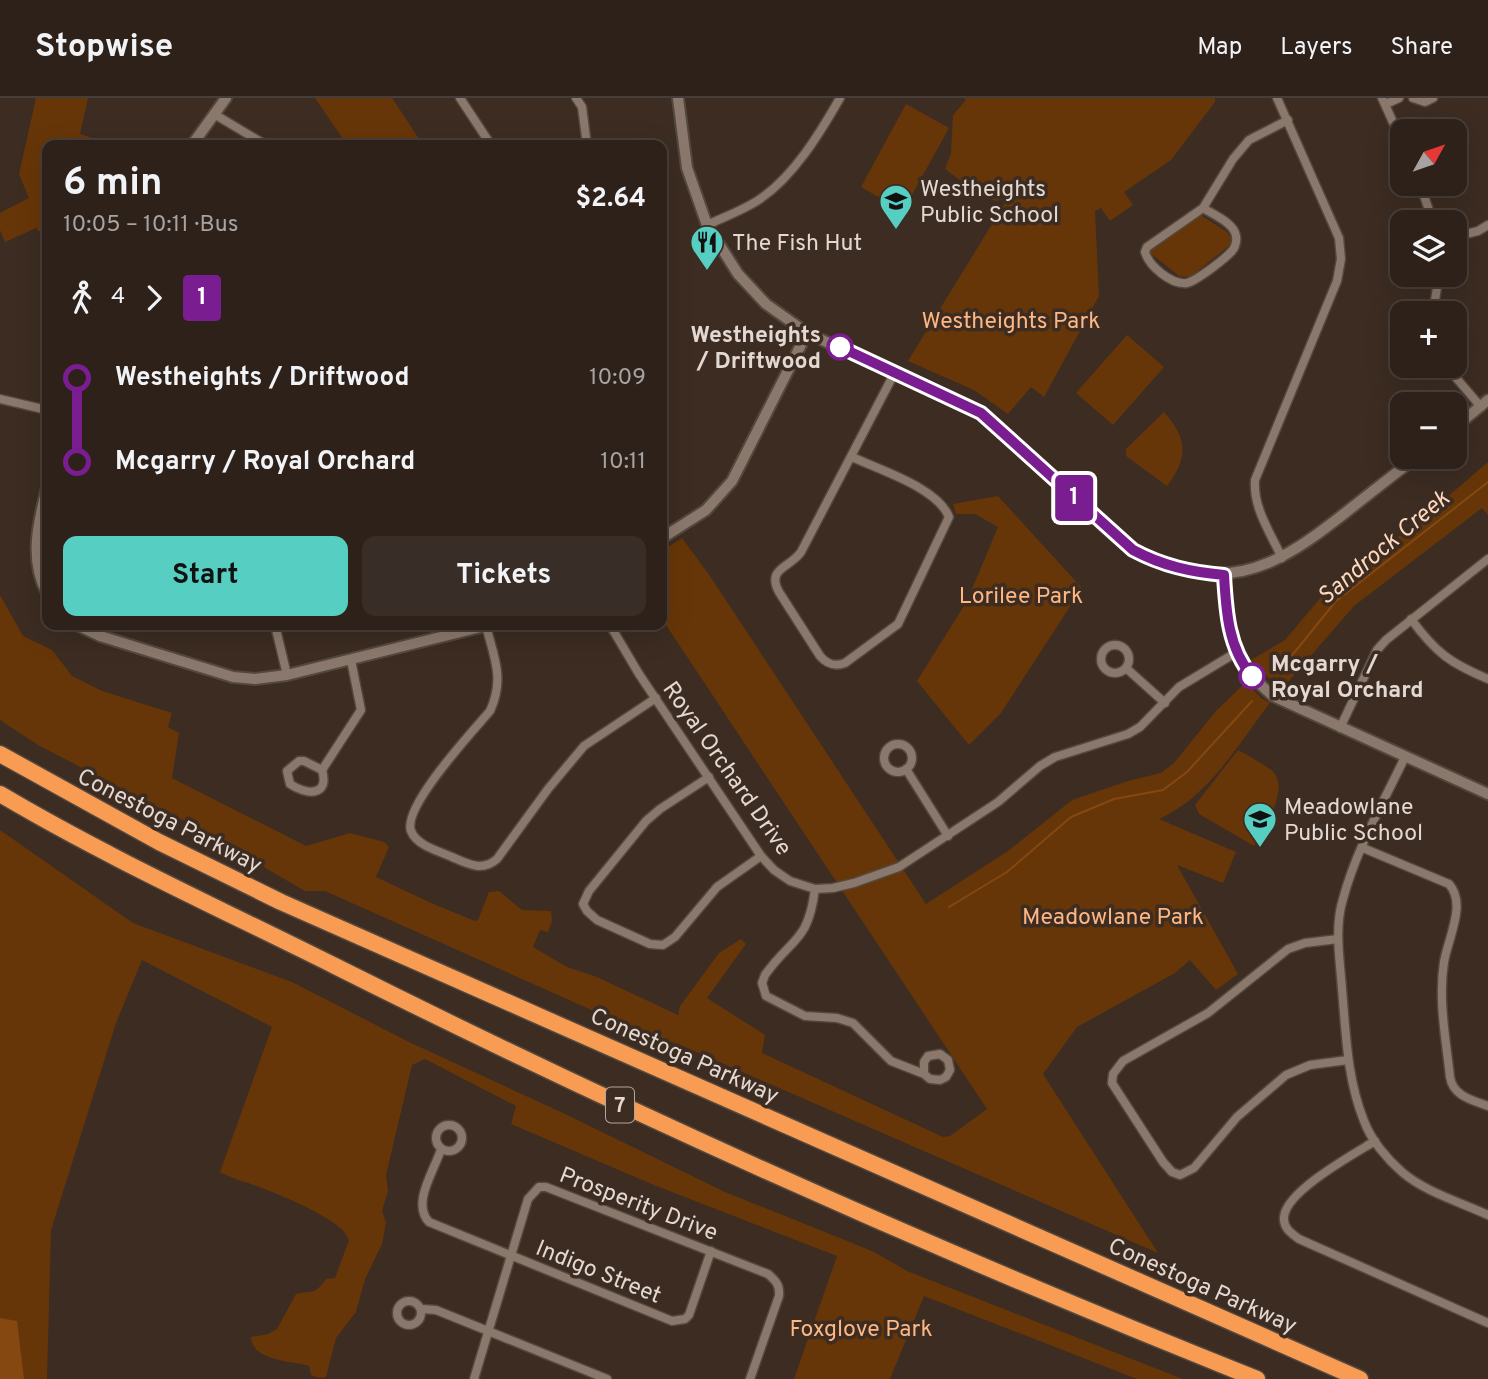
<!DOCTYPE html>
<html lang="en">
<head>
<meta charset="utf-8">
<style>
  body { margin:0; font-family:Overpass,sans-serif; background:#392e27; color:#f1f3f6; height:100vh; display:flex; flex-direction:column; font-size:26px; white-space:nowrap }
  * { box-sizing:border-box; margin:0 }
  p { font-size:23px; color:#a7a3a2 }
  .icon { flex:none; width:38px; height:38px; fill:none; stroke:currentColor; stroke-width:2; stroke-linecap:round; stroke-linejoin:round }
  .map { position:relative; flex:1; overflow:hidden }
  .side { position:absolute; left:42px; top:42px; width:625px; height:490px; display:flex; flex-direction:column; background:#2d211a; border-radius:14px; box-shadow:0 7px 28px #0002,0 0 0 2px #483e39 }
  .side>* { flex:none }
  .badge { padding:0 14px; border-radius:5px; font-size:24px; line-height:46px }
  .needle { width:46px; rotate:50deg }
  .tools { position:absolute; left:1390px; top:21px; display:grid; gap:14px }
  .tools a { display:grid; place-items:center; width:77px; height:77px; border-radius:14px; background:#2d211a; box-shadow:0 7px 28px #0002,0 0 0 2px #483e39; font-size:35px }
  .map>.badge { position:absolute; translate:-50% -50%; box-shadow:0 0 0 4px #fff }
  .legs { display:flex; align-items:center; gap:10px; height:77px; padding:0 21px; font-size:23px }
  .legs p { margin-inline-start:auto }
  .head { display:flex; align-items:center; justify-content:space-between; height:119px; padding:0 21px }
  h1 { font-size:38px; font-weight:700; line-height:52px }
  .primary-button { display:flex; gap:14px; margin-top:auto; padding:14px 21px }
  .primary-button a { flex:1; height:80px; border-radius:14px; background:#57cec2; color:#111; font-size:28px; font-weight:700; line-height:80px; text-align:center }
  .primary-button a+a { background:#392e27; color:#f1f3f6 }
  ul { padding:0 21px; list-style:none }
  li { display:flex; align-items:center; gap:24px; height:84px; font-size:26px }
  li i { display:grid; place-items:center; width:10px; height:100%; margin:0 9px; background:currentColor }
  li i::after { content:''; width:18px; height:18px; margin:-9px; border:5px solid; border-radius:50%; background:#2d211a }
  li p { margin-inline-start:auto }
  li:first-child i { background:linear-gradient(#0000 50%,currentColor 0) }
  li:last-child i { background:linear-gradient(currentColor 50%,#0000 0) }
  header { display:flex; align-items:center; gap:42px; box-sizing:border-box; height:98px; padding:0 35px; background:#2d211a; border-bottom:2px solid #483e39 }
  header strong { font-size:33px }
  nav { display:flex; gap:38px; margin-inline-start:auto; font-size:24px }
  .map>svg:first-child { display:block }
  .green { fill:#673608 }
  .water { fill:#854811 }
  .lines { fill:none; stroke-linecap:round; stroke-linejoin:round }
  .stream { stroke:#854811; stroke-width:2 }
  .minor-casing { stroke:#54483e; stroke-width:11 }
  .tertiary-casing { stroke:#54483e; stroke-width:14 }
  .motorway-casing { stroke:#54483e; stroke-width:19 }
  .minor { stroke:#8a786c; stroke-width:8 }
  .tertiary { stroke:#8a786c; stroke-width:10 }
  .motorway { stroke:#f89c54; stroke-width:16 }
  .line-1-casing { stroke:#fff; stroke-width:16 }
  .line-1 { stroke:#7a1d90; stroke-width:10 }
  .stop-1-dot { fill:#fff; stroke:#7a1d90; stroke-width:3.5 }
  .labels { text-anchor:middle; stroke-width:7; stroke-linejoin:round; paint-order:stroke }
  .shield { fill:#3c2c22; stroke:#b1a59d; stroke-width:2 }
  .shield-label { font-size:21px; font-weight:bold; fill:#e3d9d2 }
  .poi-label { font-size:23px; fill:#e3d9d2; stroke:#3c2c22; text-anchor:start }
  .park-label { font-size:23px; fill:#feb682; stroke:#3c2c22 }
  .stop-label { font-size:23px; font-weight:bold; fill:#e3d9d2; stroke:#3c2c22; text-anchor:end }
  .street-label { font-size:23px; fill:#e3d9d2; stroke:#3c2c22 }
  .water-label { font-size:24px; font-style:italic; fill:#fed9bf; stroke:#3c2c22 }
</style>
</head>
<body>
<header>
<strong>Stopwise</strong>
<nav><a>Map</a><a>Layers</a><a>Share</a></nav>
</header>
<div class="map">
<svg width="1488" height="1281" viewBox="0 0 1488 1281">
  <rect width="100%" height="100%" fill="#3c2c22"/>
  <!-- green -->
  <g class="green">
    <polygon points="36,0 88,0 80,36 114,47 47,47 47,141 36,130 5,144 0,132 0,115 29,100 19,76"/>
    <polygon points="315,0 392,0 423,47 347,47"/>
    <polygon points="964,0 1215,0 1215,4 1171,62 1124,94 1133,107 1110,123 1101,110 1095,113 1099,198 1044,299 1031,289 1008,316 974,292 908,263 1008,100 996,103 976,94 945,71 951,55 953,17 966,2"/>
    <polygon points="906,6 949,30 903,113 861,89"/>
    <polygon points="1198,118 1202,118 1227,134 1231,140 1230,147 1190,179 1179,178 1149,154 1151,148"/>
    <polygon points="1127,237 1164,269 1113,327 1076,295"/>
    <path d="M 1164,314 C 1188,341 1188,360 1167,388 L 1126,358 L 1126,351 Z"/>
    <polygon points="1488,364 1488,417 1482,410 1354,508 1281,592 1251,562 1285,542 1323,497 1424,419"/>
    <polygon points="998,398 1082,490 1001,615 969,647 917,583 967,503 998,429 975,416 956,416 953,406"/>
    <path d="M 682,440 L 710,478 L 926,806 L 1008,753 L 1072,702 L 1128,683 L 1161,675 L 1174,665 L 1216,613 L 1246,584 L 1261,600 L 1270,605 C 1238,646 1209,699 1159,721 L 1236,754 L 1223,785 L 1177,767 L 1238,876 L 1216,892 L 1190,862 L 1175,875 L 1077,929 L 1043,976 L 1158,1155 L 685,949 L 623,926 L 325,793 L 305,793 L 267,771 L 248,756 L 38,647 L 0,622 L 0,497 L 23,538 L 52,552 L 72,578 L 102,593 L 172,615 L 168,629 L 179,635 L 172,680 L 306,748 L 350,735 L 384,744 L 389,749 L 376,779 L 431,805 L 475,823 L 478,822 L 489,794 L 499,793 L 522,812 L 551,813 L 552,823 L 548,834 L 540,832 L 533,849 L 567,869 L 597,879 L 678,917 L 680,908 L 719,855 L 741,841 L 746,846 L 707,900 L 765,937 L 762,955 L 943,1039 L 950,1038 L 987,1011 L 662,521 L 662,453 Z"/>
    <path d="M 1238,652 C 1247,657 1270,669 1275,676 C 1288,695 1263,731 1254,748 L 1199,716 L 1195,707 Z"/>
    <path d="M 0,732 L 133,825 L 292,884 L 409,944 L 563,1015 L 725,1094 L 872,1153 L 907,1173 L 1183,1281 L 1137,1281 L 924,1198 L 890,1281 L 794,1281 L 837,1158 L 654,1087 L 511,1026 L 516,1008 L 425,961 L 412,967 L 386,1077 L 388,1093 L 382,1113 L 386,1124 L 382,1146 L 365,1181 L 356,1214 L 336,1240 L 326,1279 L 319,1280 L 311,1277 L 309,1268 C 294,1263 252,1264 251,1239 L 268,1236 L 277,1231 L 296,1196 C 312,1192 314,1198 326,1181 L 335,1180 L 349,1142 C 346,1137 344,1132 339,1129 C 322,1114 268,1091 245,1084 C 236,1081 229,1079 220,1074 L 272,929 L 142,862 L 116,925 L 51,1132 L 47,1281 L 0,1281 Z"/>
  </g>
  <!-- water -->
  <polygon class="water" points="0,1220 17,1223 24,1281 0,1281"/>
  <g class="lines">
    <!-- stream -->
    <g class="stream">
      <polyline points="1277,576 1336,503 1488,384"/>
      <polyline points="949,809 1007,774 1071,719 1114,701 1163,692 1187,674 1252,603"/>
    </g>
    <defs>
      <g id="minor">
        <polyline points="460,0 491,47"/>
        <polyline points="576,0 582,9 587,47"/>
        <path d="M 1277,0 L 1339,140 L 1341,161 L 1337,183 L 1255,382 C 1253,410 1270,434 1282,460"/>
        <polyline points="1382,0 1402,44"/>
        <polyline points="1413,0 1425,4 1433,0"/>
        <polyline points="1386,6 1399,0"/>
        <polyline points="214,16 266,47"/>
        <polyline points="1420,86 1433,124"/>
        <path d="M 1203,110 C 1214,117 1234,125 1236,138 C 1237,143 1235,150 1232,153 C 1225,161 1196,183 1187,185 C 1171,187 1149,168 1145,154 L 1147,149 L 1203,110 L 1233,61 L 1249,42 L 1288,22"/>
        <path d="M 707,127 C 724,119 744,112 760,101 C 794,78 820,35 840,0"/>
        <polyline points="1454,139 1478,133 1488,127"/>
        <polyline points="1433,215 1439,177"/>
        <polyline points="1446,268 1481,309"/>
        <polyline points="0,301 47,312"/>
        <path d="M 852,359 C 880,372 938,390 949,419 L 898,526 L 845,565 C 834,569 827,566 820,558 L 779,494 C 766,470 790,470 801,454 L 895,274"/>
        <path d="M 1411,521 C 1436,555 1450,565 1488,581"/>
        <polyline points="275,527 287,577"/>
        <polyline points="610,527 639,576 761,758 774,772 790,783 815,791 833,790 854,785 899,769 998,704 1040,668 1055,659 1128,636 1140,629 1179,589 1237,554"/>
        <path d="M 486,528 C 494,559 505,581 490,613 C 473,633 402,709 411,733 C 417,748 439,753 452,759 C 468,766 482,774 497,761 L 548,691 L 584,648 L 656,600"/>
        <circle cx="1115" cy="561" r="14"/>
        <polyline points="1126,570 1165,605"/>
        <polyline points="1340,630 1377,552 1386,542 1488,461"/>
        <circle cx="898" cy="660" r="14"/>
        <path d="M 1405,659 C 1383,705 1356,752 1343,801 C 1334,830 1340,862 1342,891 C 1346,936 1347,981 1364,1023 C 1371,1042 1387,1061 1402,1074 C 1425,1094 1460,1104 1488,1117"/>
        <path d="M 299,663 L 304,663 L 322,672 C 330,699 306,697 290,686 L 287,673 Z"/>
        <polyline points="906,671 948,738"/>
        <polyline points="322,672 361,612 351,562"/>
        <polyline points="709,679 660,711 646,723 589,793 583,806 587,813 597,822 650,846 663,847 675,839 717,789 761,758"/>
        <path d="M 1363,750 L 1449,786 C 1467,806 1448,840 1444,864 C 1438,902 1446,942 1450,979 C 1453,998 1472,1002 1488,1008"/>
        <path d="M 815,791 C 808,845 792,839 765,877 L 762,885 L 766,898 L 805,918 L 837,920 L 853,925 L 891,963 L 924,976 L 930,981 L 940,982 L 946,979 L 950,972 L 948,962 L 940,956 L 928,958 L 924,964 L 924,976"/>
        <polyline points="1338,841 1305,845 1288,851 1208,915 1123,963 1113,976 1112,985 1163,1064 1172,1074 1180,1077 1194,1070 1237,1019 1286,977 1310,967 1348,962"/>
        <circle cx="449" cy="1040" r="13"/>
        <path d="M 1375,1043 C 1354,1056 1286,1093 1284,1119 C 1283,1130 1291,1135 1299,1141 L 1488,1225"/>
        <path d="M 441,1051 C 435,1072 411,1105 429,1124 L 672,1223 L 685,1221 L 689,1217 L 711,1153"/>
        <circle cx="409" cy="1215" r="12"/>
        <polyline points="421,1211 436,1212 607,1281"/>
        <path d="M 474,1281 L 528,1101 L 539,1089 L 546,1089 L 768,1176 C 776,1183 780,1187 779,1198 L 750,1281"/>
      </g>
      <g id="tertiary">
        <path d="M 678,0 L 687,70 L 707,127 L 738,176 L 766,206 L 807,235 L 981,315 L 1115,438 C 1136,455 1156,464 1181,471 C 1248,489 1295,454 1345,415 C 1369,396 1393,377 1417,359"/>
        <polyline points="192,47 226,0"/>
        <polyline points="1454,330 1488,302"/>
        <path d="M 47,390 C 38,425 29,462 47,495"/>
        <polyline points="662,440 706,412 732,383 807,235"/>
        <path d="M 1224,477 C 1227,531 1230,562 1273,598 L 1488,696"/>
        <polyline points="77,527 100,538 233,579 255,581 287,577 489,527"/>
      </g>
      <g id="motorway">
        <polyline points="0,656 159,744 281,804 1360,1281"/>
        <path d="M 0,696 C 108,760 223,812 335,868 C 636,1019 944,1156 1257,1281"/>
      </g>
    </defs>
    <!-- minor casing -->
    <use href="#minor" class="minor-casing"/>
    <!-- tertiary casing -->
    <use href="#tertiary" class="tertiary-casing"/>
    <!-- motorway casing -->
    <use href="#motorway" class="motorway-casing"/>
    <!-- minor -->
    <use href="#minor" class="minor"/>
    <!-- tertiary -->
    <use href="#tertiary" class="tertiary"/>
    <!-- motorway -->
    <use href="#motorway" class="motorway"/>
  </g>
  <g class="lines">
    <defs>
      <path id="line-1" d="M 840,249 L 981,315 L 1133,452 C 1163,468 1191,474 1224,477 C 1226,512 1228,550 1252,578"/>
    </defs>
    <!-- line-1 casing -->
    <use href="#line-1" class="line-1-casing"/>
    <!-- line-1 -->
    <use href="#line-1" class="line-1"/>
  </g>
  <!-- icons -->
  <defs>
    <symbol id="school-pin" viewBox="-11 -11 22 30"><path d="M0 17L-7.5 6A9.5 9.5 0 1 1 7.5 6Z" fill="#57cec2" stroke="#3c2c22"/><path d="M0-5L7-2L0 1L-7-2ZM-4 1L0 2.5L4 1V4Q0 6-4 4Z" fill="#111"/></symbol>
    <symbol id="restaurant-pin" viewBox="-11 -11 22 30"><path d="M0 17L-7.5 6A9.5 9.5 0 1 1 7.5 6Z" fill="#57cec2" stroke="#3c2c22"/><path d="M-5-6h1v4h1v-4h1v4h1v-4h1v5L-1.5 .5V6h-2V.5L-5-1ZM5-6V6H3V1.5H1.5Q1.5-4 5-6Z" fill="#111"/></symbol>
  </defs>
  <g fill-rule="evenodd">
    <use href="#school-pin" x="877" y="84" width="38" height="52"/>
    <use href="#restaurant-pin" x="688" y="125" width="38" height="52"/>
    <use href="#school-pin" x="1241" y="702" width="38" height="52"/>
  </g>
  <!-- markers -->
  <g class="stop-1-dot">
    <circle cx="840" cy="249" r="12"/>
    <circle cx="1252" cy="578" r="12"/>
  </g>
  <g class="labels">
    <!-- shield labels -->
    <rect class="shield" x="606" y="989.5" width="28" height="35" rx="5"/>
    <g class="shield-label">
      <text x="620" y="1014">7</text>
    </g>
    <!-- poi labels -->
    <g class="poi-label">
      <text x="920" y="98">Westheights<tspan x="920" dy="26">Public School</tspan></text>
      <text x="732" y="152">The Fish Hut</text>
      <text x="1284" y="716">Meadowlane<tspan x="1284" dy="26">Public School</tspan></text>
    </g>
    <!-- park labels -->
    <g class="park-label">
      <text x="1011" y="230">Westheights Park</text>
      <text x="1021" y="505">Lorilee Park</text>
      <text x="1113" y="826">Meadowlane Park</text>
      <text x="861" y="1238">Foxglove Park</text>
    </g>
    <!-- stop labels -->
    <g class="stop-label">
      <text x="821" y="244">Westheights<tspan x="821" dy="26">/ Driftwood</tspan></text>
      <text x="1271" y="573" text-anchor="start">Mcgarry /<tspan x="1271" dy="26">Royal Orchard</tspan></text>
    </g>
    <!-- street labels -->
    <g class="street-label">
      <text transform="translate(728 670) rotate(55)" y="8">Royal Orchard Drive</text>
      <text transform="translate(170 722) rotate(27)" y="8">Conestoga Parkway</text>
      <text transform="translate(685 957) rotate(24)" y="8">Conestoga Parkway</text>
      <text transform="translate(639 1105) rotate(21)" y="8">Prosperity Drive</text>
      <text transform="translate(599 1173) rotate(22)" y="8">Indigo Street</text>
      <text transform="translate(1203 1187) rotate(24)" y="8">Conestoga Parkway</text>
    </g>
    <!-- water labels -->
    <g class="water-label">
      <text transform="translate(1383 449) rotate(-40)" y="8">Sandrock Creek</text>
    </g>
  </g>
</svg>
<div class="tools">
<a><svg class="needle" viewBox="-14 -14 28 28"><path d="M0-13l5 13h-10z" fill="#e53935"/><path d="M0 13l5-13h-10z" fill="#a7a3a2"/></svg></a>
<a><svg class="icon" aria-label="layers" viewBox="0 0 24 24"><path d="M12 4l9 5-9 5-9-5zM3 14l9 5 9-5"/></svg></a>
<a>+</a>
<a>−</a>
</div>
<b class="badge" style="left:1074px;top:400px;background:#7a1d90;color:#fff">1</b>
<section class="side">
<div class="head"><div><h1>6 min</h1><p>10:05 – 10:11 · Bus</p></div><b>$2.64</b></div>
<div class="legs"><svg class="icon" aria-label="walk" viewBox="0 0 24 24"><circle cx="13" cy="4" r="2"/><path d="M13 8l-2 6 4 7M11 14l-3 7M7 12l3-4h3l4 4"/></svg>4<svg class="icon" aria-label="forward" viewBox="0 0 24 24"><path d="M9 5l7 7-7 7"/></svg><b class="badge" style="background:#7a1d90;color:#fff">1</b></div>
<ul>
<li><i style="color:#7a1d90"></i><b>Westheights / Driftwood</b><p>10:09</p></li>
<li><i style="color:#7a1d90"></i><b>Mcgarry / Royal Orchard</b><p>10:11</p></li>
</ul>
<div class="primary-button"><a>Start</a><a>Tickets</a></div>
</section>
</div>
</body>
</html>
